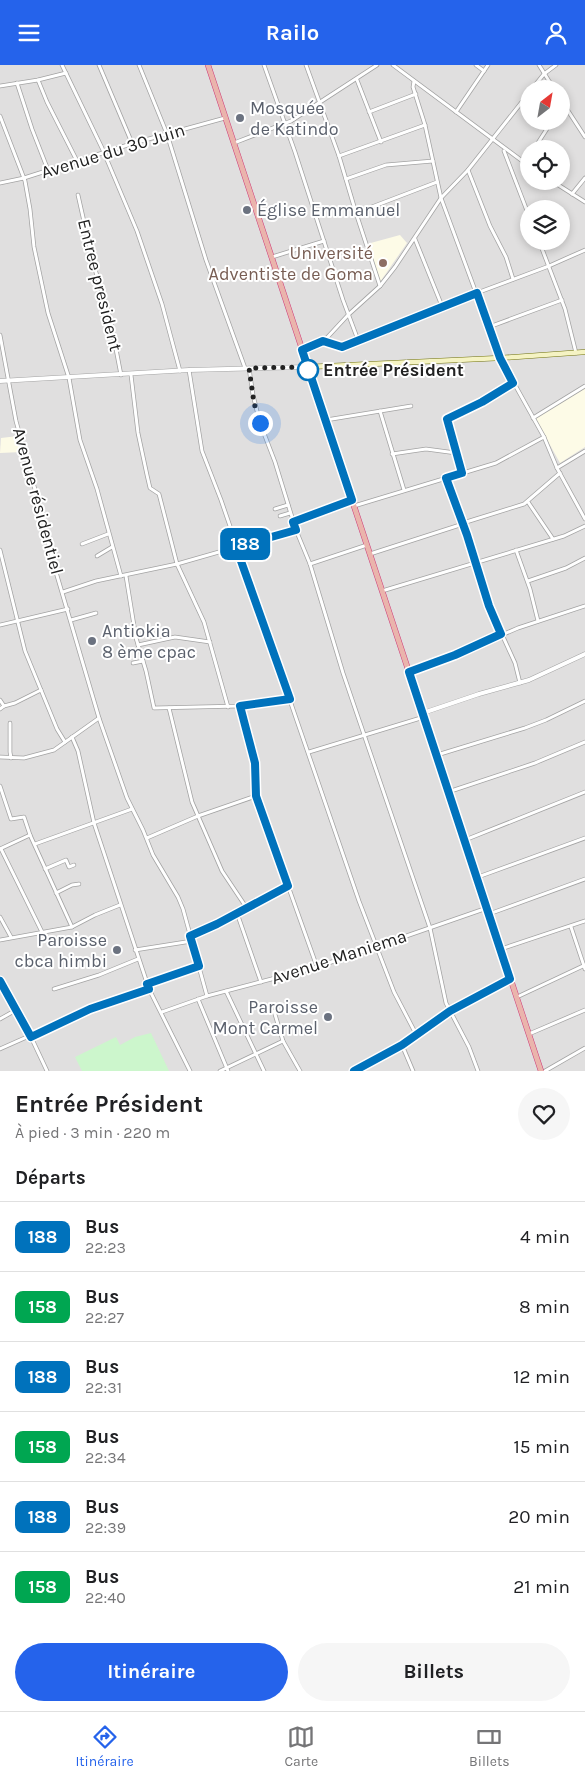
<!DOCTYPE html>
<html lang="fr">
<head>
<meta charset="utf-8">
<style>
  body { margin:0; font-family:Karla,sans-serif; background:#f6f6f6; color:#202124; height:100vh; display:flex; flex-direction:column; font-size:19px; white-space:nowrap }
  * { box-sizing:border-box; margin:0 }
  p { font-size:16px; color:#757577 }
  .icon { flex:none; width:28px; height:28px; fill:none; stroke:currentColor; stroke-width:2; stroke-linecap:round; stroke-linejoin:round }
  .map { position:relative; height:1006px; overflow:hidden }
  .panel { display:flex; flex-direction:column; background:#fff; flex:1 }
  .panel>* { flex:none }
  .badge { padding:0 10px; border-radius:8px; font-size:18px; line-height:32px }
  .needle { width:32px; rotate:31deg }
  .controls { position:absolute; left:520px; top:15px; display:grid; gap:10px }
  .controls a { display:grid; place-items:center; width:50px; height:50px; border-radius:50%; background:#fff; box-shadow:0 2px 8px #0003; font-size:25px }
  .you { position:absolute; width:25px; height:25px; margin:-12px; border:4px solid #fff; border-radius:50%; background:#1a73e8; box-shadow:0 0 0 8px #1a73e833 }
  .map>.badge { position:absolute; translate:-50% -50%; box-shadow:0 0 0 2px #fff }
  h2 { padding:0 15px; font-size:19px; line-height:45px }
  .round { display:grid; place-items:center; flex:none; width:52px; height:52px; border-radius:26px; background:#f6f6f6 }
  .summary { display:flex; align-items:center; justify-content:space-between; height:85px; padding:0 15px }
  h1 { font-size:24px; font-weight:700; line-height:38px }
  .button { display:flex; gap:10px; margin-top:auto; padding:10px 15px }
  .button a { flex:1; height:58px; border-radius:30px; background:#2563eb; color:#fff; font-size:20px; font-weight:700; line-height:58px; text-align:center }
  .button a+a { background:#f6f6f6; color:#202124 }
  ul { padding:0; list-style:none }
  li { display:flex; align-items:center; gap:15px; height:70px; padding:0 15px; border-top:1px solid #e0e0e0 }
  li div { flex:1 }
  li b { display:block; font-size:19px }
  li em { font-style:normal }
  li .badge { min-width:55px; font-weight:700; text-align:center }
  header { display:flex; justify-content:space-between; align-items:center; height:65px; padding:0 15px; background:#2563eb; color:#fff; font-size:22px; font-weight:700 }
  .dock { display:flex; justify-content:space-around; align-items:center; height:70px; border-top:1px solid #e0e0e0; background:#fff; font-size:14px; color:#757577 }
  .dock a { display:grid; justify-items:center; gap:2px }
  .dock .active { color:#2563eb }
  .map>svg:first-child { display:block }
  .residential { fill:#e0dfdf; fill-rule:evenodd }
  .education { fill:#fdfbe7 }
  .park { fill:#ccf6cc }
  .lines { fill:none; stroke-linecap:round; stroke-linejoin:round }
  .minor-casing { stroke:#a3a3a3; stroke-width:4.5 }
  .tertiary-casing { stroke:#a3a3a3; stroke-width:5 }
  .secondary-casing { stroke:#70720f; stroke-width:5.5 }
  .trunk-casing { stroke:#cd3978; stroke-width:6 }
  .minor { stroke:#fff; stroke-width:3 }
  .tertiary { stroke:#fff; stroke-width:4 }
  .secondary { stroke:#f5f3c3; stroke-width:4.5 }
  .trunk { stroke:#eab4ac; stroke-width:5 }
  .line-casing { stroke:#fff; stroke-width:11 }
  .line { stroke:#0072bc; stroke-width:8 }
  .walk { stroke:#222; stroke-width:5; stroke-dasharray:0 9 }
  .worship-dot { fill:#6b7280; stroke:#fff; stroke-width:2 }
  .education-dot { fill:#8d6e63; stroke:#fff; stroke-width:2 }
  .stop-dot { fill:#fff; stroke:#0072bc; stroke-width:2.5 }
  .labels { text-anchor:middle; stroke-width:4; stroke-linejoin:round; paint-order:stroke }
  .worship-label { font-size:18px; fill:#5b616d; stroke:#fff; text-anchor:start }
  .street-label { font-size:18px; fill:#222; stroke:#fff }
  .education-label { font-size:18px; fill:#785e54; stroke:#fff; text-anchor:end }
  .stop-label { font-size:18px; font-weight:bold; fill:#222; stroke:#fff; text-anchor:start }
</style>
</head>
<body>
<header><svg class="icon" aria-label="menu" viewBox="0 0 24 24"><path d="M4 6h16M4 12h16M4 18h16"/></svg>Railo<svg class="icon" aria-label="person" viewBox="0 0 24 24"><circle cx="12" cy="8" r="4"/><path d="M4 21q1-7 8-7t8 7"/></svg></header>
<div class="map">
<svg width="585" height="1006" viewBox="0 0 585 1006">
  <rect width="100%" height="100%" fill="#f1eee9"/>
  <!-- residential -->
  <path class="residential" d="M 0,0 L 585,0 L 585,1006 L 0,1006 ZM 529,24 L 561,24 L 561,56 L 529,56 ZM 529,84 L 561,84 L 561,116 L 529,116 ZM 529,144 L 561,144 L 561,176 L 529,176 Z"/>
  <!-- education -->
  <g class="education">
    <polygon points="400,170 407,178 380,217 367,179"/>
    <polygon points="585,323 585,382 560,398 535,353"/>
    <polygon points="18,371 22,387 0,388 1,373"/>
  </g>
  <!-- park -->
  <polygon class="park" points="151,968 169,1006 82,1006 75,992 116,972 120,980 135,972"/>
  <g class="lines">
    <defs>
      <g id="minor">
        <polyline points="62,0 102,83 137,166 162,239 180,306"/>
        <polyline points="99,0 132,78"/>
        <polyline points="139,0 167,69 206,195 245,303"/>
        <polyline points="264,0 295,87 343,235 358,275"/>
        <polyline points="306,0 339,91 356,148 380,221"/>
        <polyline points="393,0 529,101"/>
        <polyline points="476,0 484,6"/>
        <polyline points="539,0 554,24"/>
        <polyline points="38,15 47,37 77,96"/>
        <polyline points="357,15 381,77"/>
        <polyline points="414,16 413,22 425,60 441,133 500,293 544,372 557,403 585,454"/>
        <polyline points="17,18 32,64 48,105"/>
        <polyline points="0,21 38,15 66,8"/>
        <polyline points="532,24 544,9 556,0"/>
        <polyline points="561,35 585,72"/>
        <polyline points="369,47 416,29"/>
        <polyline points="456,47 488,0"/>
        <polyline points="0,51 25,116 30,144 34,182 48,248 69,313 80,375 97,424 121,511"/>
        <polyline points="234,78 291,56 377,0"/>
        <polyline points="534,84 552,56"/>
        <polyline points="504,86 529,151"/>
        <polyline points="339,91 425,60"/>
        <polyline points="524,99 529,92"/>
        <polyline points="468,105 490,161 506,192 513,214"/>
        <polyline points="346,114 386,100 433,96"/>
        <polyline points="552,116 585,137"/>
        <polyline points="0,118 24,113 134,78 225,53"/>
        <polyline points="572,129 585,113"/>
        <polyline points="78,130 94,201 110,253 121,310"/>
        <polyline points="356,148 437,117"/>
        <polyline points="415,174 442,241"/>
        <polyline points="539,176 565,244 576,288"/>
        <polyline points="272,192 324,176"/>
        <polyline points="489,262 562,235"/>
        <polyline points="0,270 16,356 39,439 53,497 99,653 127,733 143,765 153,790 178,832 183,844 207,931"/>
        <polyline points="323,277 341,282 442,241 549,201 585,185"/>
        <polyline points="302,285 323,277 348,250 380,221 395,202 441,133 468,105 529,28"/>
        <polyline points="249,303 253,330 260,358 275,397 296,465 310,499 343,608 430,863 446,938 469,982 478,1006"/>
        <polyline points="189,305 202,386 221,435 359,836 394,927 417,971"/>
        <polyline points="131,310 138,368 147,410 150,423 159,429 177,499 204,557 228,642"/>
        <polyline points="380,346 404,425"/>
        <polyline points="533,353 585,321"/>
        <polyline points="326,355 411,341"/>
        <polyline points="392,389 426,384 456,388"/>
        <polyline points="557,403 585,386"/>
        <polyline points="462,408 447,354 471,343 513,318"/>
        <polyline points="446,413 467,470 489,541 515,598 520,618"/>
        <polyline points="528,437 553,474"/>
        <polyline points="354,441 496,398 544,372"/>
        <polyline points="275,444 288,440"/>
        <polyline points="280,451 290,448"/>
        <polyline points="293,457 352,435"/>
        <polyline points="463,458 524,439 560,408"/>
        <polyline points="82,479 108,469"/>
        <polyline points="0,485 25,586 57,664 65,677"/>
        <polyline points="516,485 530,524 538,556"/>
        <polyline points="370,489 463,459"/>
        <polyline points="97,491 112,482"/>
        <polyline points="310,499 367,480"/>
        <polyline points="126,511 136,573 146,606 154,643 240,641 290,634"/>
        <polyline points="528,516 566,503 585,493"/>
        <polyline points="382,526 564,471 585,461"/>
        <polyline points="63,527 96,516 177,499 296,465"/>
        <polyline points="71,555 96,548"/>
        <polyline points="0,560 68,544"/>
        <polyline points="138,580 175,572 210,577"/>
        <polyline points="133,598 143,596"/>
        <polyline points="409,607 455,590 518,563 585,541"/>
        <polyline points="0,635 4,641 0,644"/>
        <polyline points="4,641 15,638 41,625"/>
        <polyline points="240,641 255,698 256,731 317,902"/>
        <polyline points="169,643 192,737 222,806 246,842"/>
        <polyline points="10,658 10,687 11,693"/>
        <polyline points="72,672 78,686 94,758 149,924 190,1006"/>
        <polyline points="309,687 424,652"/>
        <polyline points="437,690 525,663 546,655 585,636"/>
        <polyline points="0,692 24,693 54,685 99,653"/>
        <polyline points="0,721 11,754 24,752 30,770"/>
        <polyline points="448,727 535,698 585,677"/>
        <polyline points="147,773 198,751 256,731"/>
        <polyline points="465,775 585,727"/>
        <polyline points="35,779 132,744"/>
        <polyline points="0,784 30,770 72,862"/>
        <polyline points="1,784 42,867"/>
        <polyline points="45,804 66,795 69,802 74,800"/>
        <polyline points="478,812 585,773"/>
        <polyline points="56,828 72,820 79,819"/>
        <polyline points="237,848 261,917"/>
        <polyline points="489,849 585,814"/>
        <polyline points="0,852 11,872"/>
        <polyline points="571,862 585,904"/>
        <polyline points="190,871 217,859 288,821"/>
        <polyline points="0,875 72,862 95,850 120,840"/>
        <polyline points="501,884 585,856"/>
        <polyline points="135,885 192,876"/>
        <polyline points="0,916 31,972 47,1006"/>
        <polyline points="147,919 199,901"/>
        <polyline points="54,924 99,910 138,894"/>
        <polyline points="226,926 264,1006"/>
        <polyline points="517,932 585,900"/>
        <polyline points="198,934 228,1006"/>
        <polyline points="274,946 283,976 300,1006"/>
        <polyline points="162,947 207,931 317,902 487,843"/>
        <polyline points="0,954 16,945"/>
        <polyline points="529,969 585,945"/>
        <polyline points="402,980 413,1006"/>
        <polyline points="0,984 90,944 149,924"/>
        <polyline points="220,1006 283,976"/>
        <polyline points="354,1006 402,980 450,946 510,914"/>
        <polyline points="545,1006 585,983"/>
      </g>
      <g id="tertiary">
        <polyline points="0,316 189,305 307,302"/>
        <polyline points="423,648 479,629 529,615 585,589"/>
      </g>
      <polyline id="secondary" points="307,302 500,293 585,287"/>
      <polyline id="trunk" points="208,0 541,1006"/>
    </defs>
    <!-- minor casing -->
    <use href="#minor" class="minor-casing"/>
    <!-- tertiary casing -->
    <use href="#tertiary" class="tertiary-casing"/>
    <!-- secondary casing -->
    <use href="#secondary" class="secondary-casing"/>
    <!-- trunk casing -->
    <use href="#trunk" class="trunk-casing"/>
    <!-- minor -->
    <use href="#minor" class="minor"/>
    <!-- tertiary -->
    <use href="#tertiary" class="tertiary"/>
    <!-- secondary -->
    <use href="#secondary" class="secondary"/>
    <!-- trunk -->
    <use href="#trunk" class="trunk"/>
  </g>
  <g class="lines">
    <defs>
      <polyline id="line" points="0,916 31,972 90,944 149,924 147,919 199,901 190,871 217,859 288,821 256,731 255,698 240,641 290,634 236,482 296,465 293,457 352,435 302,285 323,276 342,282 477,228 500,293 513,318 482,337 447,354 462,408 446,413 467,470 489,541 501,569 455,590 409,607 510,914 450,946 402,980 354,1006"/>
    </defs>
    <!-- line casing -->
    <use href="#line" class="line-casing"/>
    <!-- line -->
    <use href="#line" class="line"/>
    <!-- walk -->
    <polyline class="walk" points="260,358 254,338 249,303 307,302 308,305"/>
  </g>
  <!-- markers -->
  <g class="worship-dot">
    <circle cx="240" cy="53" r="5"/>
    <circle cx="247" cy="145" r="5"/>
    <circle cx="92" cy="576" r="5"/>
    <circle cx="117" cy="885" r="5"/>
    <circle cx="328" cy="952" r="5"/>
  </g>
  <circle class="education-dot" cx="383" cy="198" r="5"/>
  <circle class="stop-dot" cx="308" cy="305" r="10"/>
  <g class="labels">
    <!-- worship labels -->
    <g class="worship-label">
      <text x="250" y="49">Mosquée<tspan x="250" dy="21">de Katindo</tspan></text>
      <text x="257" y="151">Église Emmanuel</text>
      <text x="102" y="572">Antiokia<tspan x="102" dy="21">8 ème cpac</tspan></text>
      <text x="107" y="881" text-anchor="end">Paroisse<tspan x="107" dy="21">cbca himbi</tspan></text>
      <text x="318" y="948" text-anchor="end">Paroisse<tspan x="318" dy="21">Mont Carmel</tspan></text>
    </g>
    <!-- street labels -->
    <g class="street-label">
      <text transform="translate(113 86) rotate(-17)" y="6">Avenue du 30 Juin</text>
      <text transform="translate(100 220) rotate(76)" y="6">Entree president</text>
      <text transform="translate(38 436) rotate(75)" y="6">Avenue résidentiel</text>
      <text transform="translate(339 892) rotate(-18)" y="6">Avenue Maniema</text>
    </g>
    <!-- education labels -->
    <g class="education-label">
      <text x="373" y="194">Université<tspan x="373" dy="21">Adventiste de Goma</tspan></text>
    </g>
    <!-- stop labels -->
    <g class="stop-label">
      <text x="323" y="311">Entrée Président</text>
    </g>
  </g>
</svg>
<div class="controls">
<a><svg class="needle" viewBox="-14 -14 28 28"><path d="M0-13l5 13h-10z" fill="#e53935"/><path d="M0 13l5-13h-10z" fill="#757577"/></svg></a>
<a><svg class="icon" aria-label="locate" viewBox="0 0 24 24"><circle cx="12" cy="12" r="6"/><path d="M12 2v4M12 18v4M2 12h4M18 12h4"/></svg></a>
<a><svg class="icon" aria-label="layers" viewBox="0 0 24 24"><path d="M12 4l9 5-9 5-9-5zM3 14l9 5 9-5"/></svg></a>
</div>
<div class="you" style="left:260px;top:358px"></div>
<b class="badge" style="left:245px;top:479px;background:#0072bc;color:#fff">188</b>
</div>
<section class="panel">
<div class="summary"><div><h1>Entrée Président</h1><p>À pied · 3 min · 220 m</p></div><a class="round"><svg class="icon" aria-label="heart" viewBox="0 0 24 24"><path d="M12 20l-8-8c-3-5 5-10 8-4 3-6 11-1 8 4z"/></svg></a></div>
<h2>Départs</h2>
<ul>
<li><span class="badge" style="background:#0072bc;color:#fff">188</span><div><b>Bus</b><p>22:23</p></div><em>4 min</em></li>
<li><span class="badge" style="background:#00a651;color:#fff">158</span><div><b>Bus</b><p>22:27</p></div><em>8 min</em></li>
<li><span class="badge" style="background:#0072bc;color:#fff">188</span><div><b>Bus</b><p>22:31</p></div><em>12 min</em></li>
<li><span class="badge" style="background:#00a651;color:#fff">158</span><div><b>Bus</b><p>22:34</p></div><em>15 min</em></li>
<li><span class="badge" style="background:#0072bc;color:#fff">188</span><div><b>Bus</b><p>22:39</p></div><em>20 min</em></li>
<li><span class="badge" style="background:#00a651;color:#fff">158</span><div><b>Bus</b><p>22:40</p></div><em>21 min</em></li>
</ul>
<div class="button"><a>Itinéraire</a><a>Billets</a></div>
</section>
<nav class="dock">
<a class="active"><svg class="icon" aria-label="directions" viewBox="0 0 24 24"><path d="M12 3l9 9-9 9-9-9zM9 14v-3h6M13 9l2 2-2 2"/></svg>Itinéraire</a>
<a><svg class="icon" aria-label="map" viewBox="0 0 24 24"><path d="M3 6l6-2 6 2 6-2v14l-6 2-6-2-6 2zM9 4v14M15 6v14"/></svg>Carte</a>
<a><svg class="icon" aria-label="tickets" viewBox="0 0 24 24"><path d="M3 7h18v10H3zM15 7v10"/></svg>Billets</a>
</nav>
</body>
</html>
